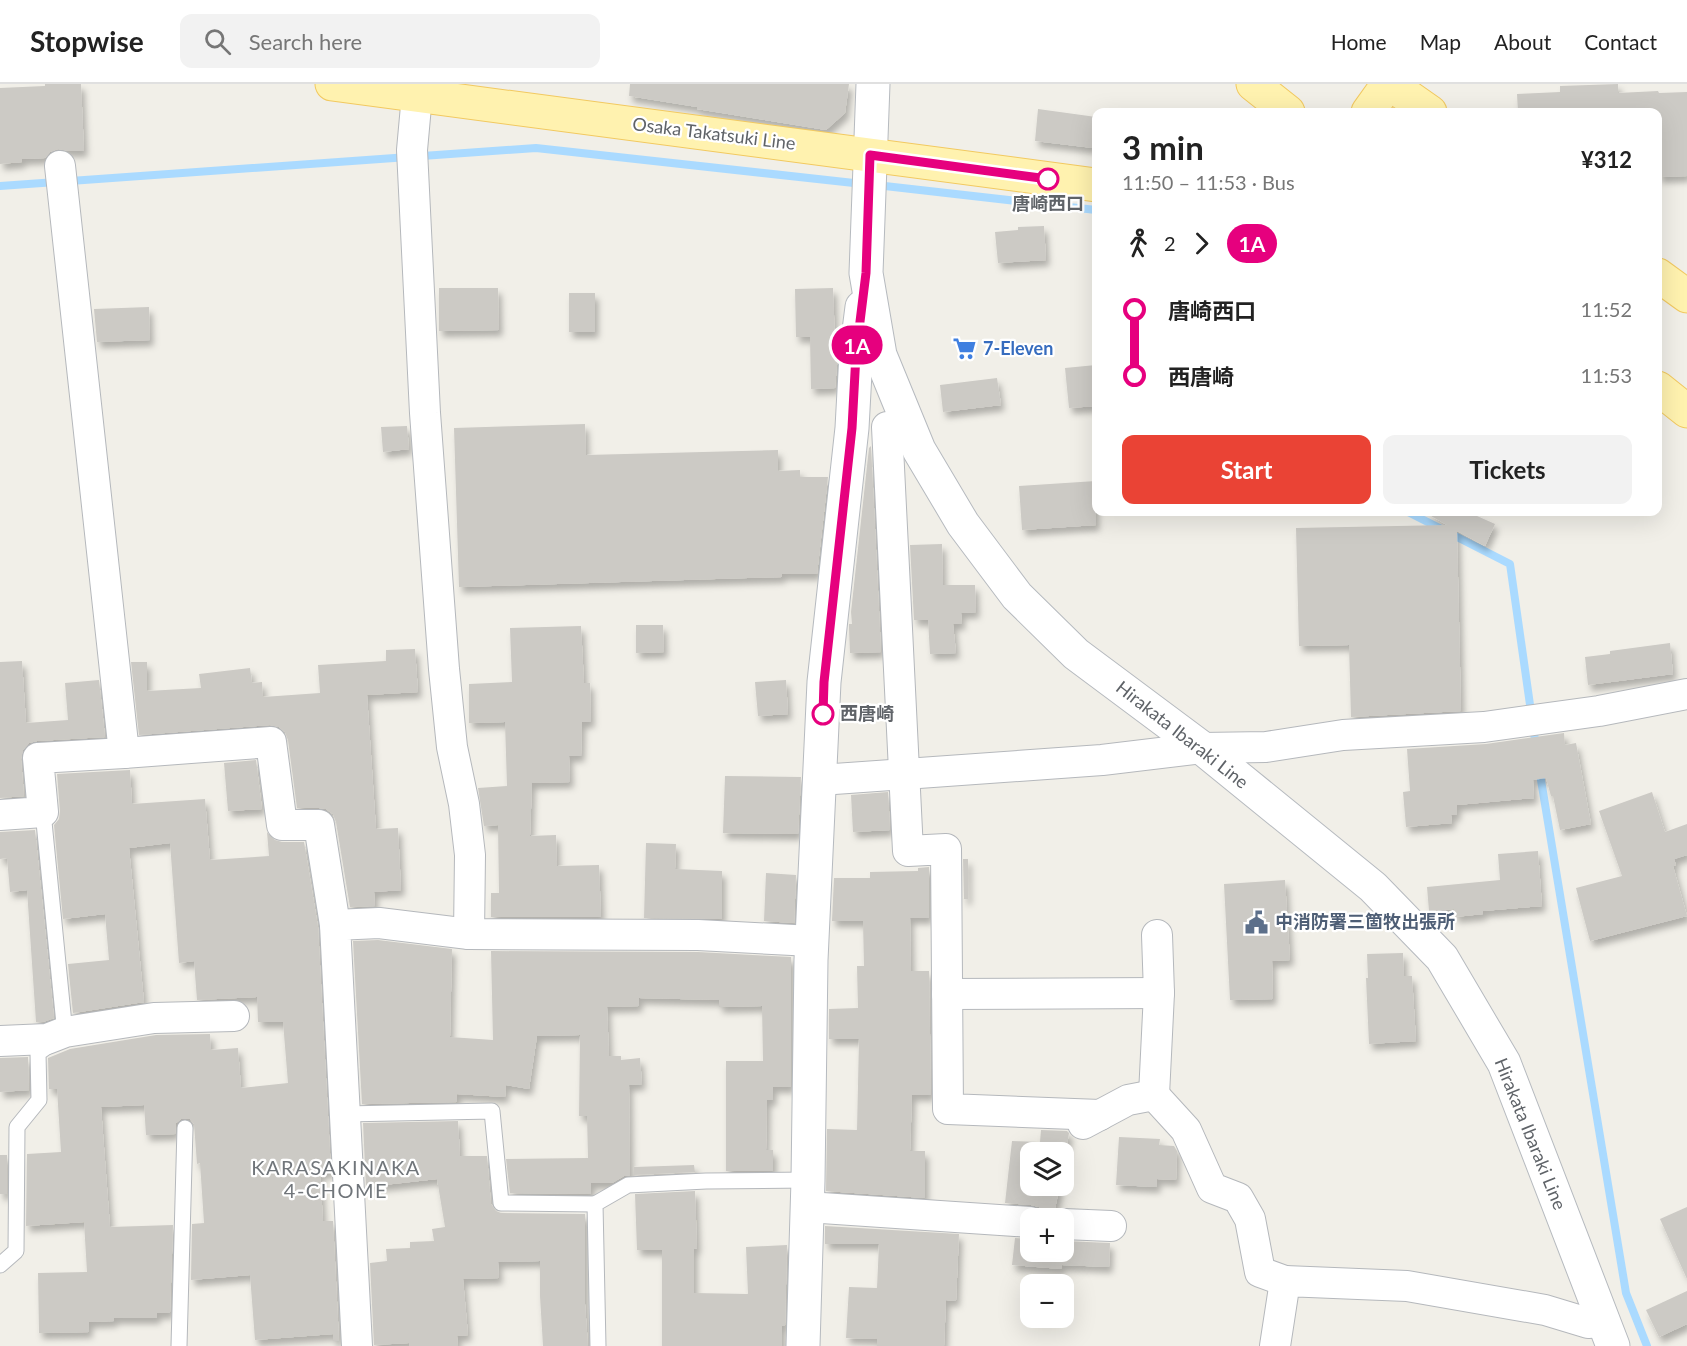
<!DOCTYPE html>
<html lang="en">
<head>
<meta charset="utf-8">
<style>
  body { margin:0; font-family:Lato,"Noto Sans JP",sans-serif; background:#f2f2f2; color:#222; height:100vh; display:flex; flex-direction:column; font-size:22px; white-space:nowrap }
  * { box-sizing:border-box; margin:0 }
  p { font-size:20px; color:#767676 }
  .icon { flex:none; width:33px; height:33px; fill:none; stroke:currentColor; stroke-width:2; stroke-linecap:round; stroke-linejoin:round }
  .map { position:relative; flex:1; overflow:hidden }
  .drawer { position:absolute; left:1092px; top:24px; width:570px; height:408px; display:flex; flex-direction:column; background:#fff; border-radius:12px; box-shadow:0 6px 24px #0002 }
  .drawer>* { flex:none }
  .badge { padding:0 12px; border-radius:20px; font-size:21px; line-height:39px }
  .buttons { position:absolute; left:1020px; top:1058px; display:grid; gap:12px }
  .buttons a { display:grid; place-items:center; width:54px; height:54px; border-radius:12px; background:#fff; box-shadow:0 6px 24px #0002; font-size:30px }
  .map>.badge { position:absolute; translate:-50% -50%; box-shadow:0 0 0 3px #fff }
  .legs { display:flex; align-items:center; gap:9px; height:66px; padding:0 30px; font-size:20px }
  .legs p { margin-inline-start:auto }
  .head { display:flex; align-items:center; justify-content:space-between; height:102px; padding:0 30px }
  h1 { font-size:33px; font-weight:700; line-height:45px }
  .action { display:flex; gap:12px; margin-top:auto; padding:12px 30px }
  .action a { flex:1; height:69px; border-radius:12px; background:#ea4335; color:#fff; font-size:24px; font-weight:700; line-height:69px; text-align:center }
  .action a+a { background:#f2f2f2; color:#222 }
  ul { padding:0 30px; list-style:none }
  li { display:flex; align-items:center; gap:21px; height:66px; font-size:22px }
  li i { display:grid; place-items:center; width:9px; height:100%; margin:0 8px; background:currentColor }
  li i::after { content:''; width:15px; height:15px; margin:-8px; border:4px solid; border-radius:50%; background:#fff }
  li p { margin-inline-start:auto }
  li:first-child i { background:linear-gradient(#0000 50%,currentColor 0) }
  li:last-child i { background:linear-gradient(currentColor 50%,#0000 0) }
  header { display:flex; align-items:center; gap:36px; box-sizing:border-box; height:84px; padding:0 30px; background:#fff; border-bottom:2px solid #e0e0e0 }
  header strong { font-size:28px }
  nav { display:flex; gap:33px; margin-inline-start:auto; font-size:21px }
  .search { width:420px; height:54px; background:#f2f2f2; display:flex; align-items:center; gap:15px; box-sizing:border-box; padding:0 21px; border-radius:12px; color:#767676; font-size:22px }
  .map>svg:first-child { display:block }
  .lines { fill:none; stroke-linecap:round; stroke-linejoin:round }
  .stream { stroke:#aadaff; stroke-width:8 }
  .building { fill:#cccac5; filter:url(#shadow) }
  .lane-casing { stroke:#b5b8bc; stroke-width:17 }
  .street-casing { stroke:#b5b8bc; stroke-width:32 }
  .secondary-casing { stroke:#b6babf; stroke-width:35 }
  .primary-casing { stroke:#f2c960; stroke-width:35 }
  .lane { stroke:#fff; stroke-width:15 }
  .street { stroke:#fff; stroke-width:30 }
  .secondary { stroke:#fff; stroke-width:33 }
  .primary { stroke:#fff2af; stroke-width:33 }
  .line-1-casing { stroke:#fff; stroke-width:14 }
  .line-1 { stroke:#e6007e; stroke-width:9 }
  .stop-1-dot { fill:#fff; stroke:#e6007e; stroke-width:3 }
  .labels { text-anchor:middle; stroke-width:4.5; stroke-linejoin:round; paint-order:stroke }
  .street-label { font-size:18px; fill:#5f6368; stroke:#fff }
  .stop-label { font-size:18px; font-weight:bold; fill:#5f6368; stroke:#fff }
  .shop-label { font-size:18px; font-weight:bold; fill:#366cbe; stroke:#fff; text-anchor:start }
  .service-label { font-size:18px; font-weight:bold; fill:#4e5e75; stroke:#fff; text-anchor:start }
  .neighbourhood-label { font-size:20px; letter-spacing:1.5px; fill:#70757a; stroke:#fff }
</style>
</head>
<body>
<header>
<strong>Stopwise</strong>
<div class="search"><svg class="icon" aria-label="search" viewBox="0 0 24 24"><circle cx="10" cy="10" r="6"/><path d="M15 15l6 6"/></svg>Search here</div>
<nav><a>Home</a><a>Map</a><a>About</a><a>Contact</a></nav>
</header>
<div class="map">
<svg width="1687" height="1262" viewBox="0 0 1687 1262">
  <defs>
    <filter id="shadow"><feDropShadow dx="3.5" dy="6" stdDeviation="3" flood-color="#0004"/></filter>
  </defs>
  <rect width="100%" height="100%" fill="#f1efe8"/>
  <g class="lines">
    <!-- stream -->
    <g class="stream">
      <polyline points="876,101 1096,126"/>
      <polyline points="0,102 536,64 863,100"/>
      <polyline points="1408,428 1510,480 1536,663"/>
      <polyline points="1539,684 1626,1209 1647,1262"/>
    </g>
  </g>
  <!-- building -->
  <g class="building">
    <polygon points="45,0 81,0 84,67 69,67 58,65 50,68 45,74 22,75 22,78 0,80 0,4 45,2"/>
    <polygon points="630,0 849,0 845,29 826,46 697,25 697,23 629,12"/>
    <polygon points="1618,0 1618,9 1658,7 1659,9 1687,8 1687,92 1658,93 1658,28 1518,28 1517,10 1560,8 1560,2"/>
    <polygon points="1038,25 1096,33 1093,64 1035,57"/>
    <polygon points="1044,142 1046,176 998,179 995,148 1018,146 1018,143"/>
    <polygon points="439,204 498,204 499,246 439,247"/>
    <polygon points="833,204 835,258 839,258 835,304 811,305 810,253 796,253 795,205"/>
    <rect x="569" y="209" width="26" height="39"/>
    <polygon points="149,223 150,256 97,258 94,225"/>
    <polygon points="1096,281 1096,322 1069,324 1065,284"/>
    <polygon points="997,294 1001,321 943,328 940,301"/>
    <polygon points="585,340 586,371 778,366 778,387 800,386 800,393 828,393 817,490 782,490 782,493 459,503 454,344"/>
    <polygon points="407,342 409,365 383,368 381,343"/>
    <polygon points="871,362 881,568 850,569 849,544 849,540 852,540 851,528 869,364"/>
    <polygon points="1096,397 1096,441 1022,446 1019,402"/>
    <polygon points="1424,428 1468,428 1495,440 1485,462 1457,447 1461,627 1351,633 1349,561 1299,562 1296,444 1447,441"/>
    <polygon points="942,460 943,501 975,501 976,528 961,529 962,540 953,540 956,569 930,570 928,536 914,536 910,461"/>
    <polygon points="636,541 663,541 664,568 636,569"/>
    <polygon points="581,542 584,599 590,599 591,638 582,638 581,672 569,672 570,698 532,699 530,752 556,751 557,782 599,781 601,833 491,833 491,809 499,809 498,741 484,742 478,704 507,702 505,638 469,639 469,600 512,598 510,544"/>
    <polygon points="1670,559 1673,590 1588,601 1585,573 1610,570 1610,567"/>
    <polygon points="415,565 418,608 367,611 376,745 398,744 401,806 374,808 375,822 350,823 336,738 333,730 326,725 319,724 297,724 288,656 285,648 279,643 270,641 139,651 131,578 147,578 147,607 201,604 199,590 250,584 252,599 262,598 263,613 320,609 318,581 386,577 386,566"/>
    <polygon points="22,577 26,639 68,636 65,599 99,596 105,653 37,657 29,659 23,666 21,675 24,712 0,714 0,578"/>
    <polygon points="786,596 788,630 758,632 755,598"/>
    <polygon points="1564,649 1565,661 1576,659 1591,740 1560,746 1553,712 1551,712 1546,694 1533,696 1534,714 1457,721 1457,731 1451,731 1452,739 1406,743 1403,708 1410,707 1407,665 1486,660"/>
    <polygon points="256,676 262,725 228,727 224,679"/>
    <polygon points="130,686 132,720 205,715 210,776 269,772 267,748 275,756 282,758 304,758 318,843 331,1088 320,1089 323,1137 333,1137 339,1257 333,1257 333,1250 255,1256 250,1191 191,1196 192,1140 204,1139 200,1079 197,1080 194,1040 190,1035 181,1035 176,1039 175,1050 146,1051 144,1021 101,1023 110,1143 173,1141 170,1229 157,1229 157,1234 114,1234 114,1237 89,1238 89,1248 39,1249 38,1189 87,1188 84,1138 26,1142 27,1070 61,1068 57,1005 49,1005 48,974 70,965 156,951 210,950 211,966 238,964 241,1004 288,999 283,938 258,938 257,913 197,916 194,877 179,879 170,759 129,764 144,918 73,929 68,880 109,876 105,830 63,835 54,741 59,735 60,727 57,690"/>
    <polygon points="725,692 801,693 798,750 723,749"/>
    <polygon points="888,708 890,746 853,748 851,711"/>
    <polygon points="1652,708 1665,748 1687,740 1687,771 1674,775 1676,781 1673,782 1687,832 1590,857 1576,804 1622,792 1599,727"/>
    <polygon points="35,746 54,934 43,938 36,938 27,806 10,808 7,774 0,775 0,748"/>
    <polygon points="646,759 676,760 675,785 722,787 722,835 644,834"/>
    <polygon points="1538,767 1542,822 1483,827 1483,830 1455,833 1454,825 1429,827 1427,803 1500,796 1498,770"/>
    <polygon points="963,775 968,775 968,815 964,815"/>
    <polygon points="929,783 929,834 910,834 911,887 929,887 931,1011 912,1011 910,1067 925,1067 925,1114 826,1107 827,1045 857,1046 859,955 829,955 829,925 858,924 857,882 864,882 863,837 832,837 834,794 870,794 870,788 918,787 918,784"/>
    <polygon points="766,789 796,791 794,839 764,837"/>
    <polygon points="1285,796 1290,876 1272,877 1273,915 1230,916 1224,800"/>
    <polygon points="378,856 452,865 450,953 493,956 491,867 698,868 791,873 791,1003 773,1003 773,1016 767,1016 766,1066 773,1066 773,1087 726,1087 726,977 763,977 762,922 719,923 719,916 639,914 639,922 607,923 609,972 621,972 621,976 640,974 642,1000 629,1001 630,1091 624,1092 612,1099 591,1099 591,1110 510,1109 506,1075 588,1074 587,1032 579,1032 580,951 537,952 529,1005 506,1001 505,1013 457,1010 457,1018 362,1020 353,857"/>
    <polygon points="1403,869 1404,892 1412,892 1416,957 1369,960 1366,894 1368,894 1367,870"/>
    <polygon points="28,973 29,1006 0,1008 0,974"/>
    <polygon points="458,1037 460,1072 487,1072 491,1120 496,1127 501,1129 585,1130 585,1220 588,1262 543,1262 540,1212 540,1177 498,1178 499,1194 463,1195 468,1251 457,1252 458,1262 410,1262 409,1259 374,1261 370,1179 387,1177 386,1165 410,1164 410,1158 434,1157 432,1145 445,1143 437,1095 366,1103 363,1039"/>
    <polygon points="1041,1046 1067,1047 1069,1049 1064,1079 1064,1068 1030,1068 1030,1101 1060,1101 1055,1125 1048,1134 1046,1134 1045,1130 1039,1123 1031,1121 1005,1119 1012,1057 1040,1058"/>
    <polygon points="1119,1053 1160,1055 1159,1061 1174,1062 1177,1067 1176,1096 1157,1095 1157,1103 1116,1101"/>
    <rect x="0" y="1071" width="7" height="39"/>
    <polygon points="694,1081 695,1088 634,1091 634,1083"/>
    <polygon points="695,1107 697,1164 694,1165 694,1209 748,1210 746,1163 787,1161 785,1242 782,1242 782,1262 662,1262 662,1166 637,1166 635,1110"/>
    <polygon points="1687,1123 1687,1195 1660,1135"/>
    <polygon points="825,1142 959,1150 956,1217 946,1216 944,1262 877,1262 877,1255 846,1254 849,1203 877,1204 879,1160 825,1160"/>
    <polygon points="1015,1154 1030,1155 1030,1167 1064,1167 1064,1157 1110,1159 1109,1183 1062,1181 1061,1185 1012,1181"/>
    <polygon points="1687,1207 1687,1240 1659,1253 1646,1226"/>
  </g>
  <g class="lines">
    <defs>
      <g id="lane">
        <polyline points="345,1030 492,1027 501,1119 595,1120"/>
        <polyline points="0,1181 16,1167 17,1043 39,1016 38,969 65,950 43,728"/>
        <polyline points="179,1262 185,1044"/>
        <polyline points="598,1262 595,1120 628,1101 706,1097 808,1096"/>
      </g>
      <g id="street">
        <polyline points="417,11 412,66 425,329 444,585 452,663 464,720 470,771 469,850 698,851 812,857"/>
        <polyline points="60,82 124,669"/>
        <polyline points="887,343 908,767 946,765 948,1025 1100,1031"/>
        <polyline points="820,696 1102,676 1202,664 1266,663 1343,651 1484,643 1599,627 1687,610"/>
        <polyline points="0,731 43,728 38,674 124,669 271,658 282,741 319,741 335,841"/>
        <polyline points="947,910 1159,909"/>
        <polyline points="0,957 47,955 65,948 154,934 234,932"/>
        <polyline points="1154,1011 1159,909 1157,851"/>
        <polyline points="1083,1040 1128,1016 1154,1011 1186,1046 1212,1104 1238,1114 1250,1135 1260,1188 1285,1197"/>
        <polyline points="807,1123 1030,1138"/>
        <polyline points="1064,1140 1111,1142"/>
        <polyline points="357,1262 335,841 379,839 469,850"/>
        <polyline points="1275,1262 1285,1197 1407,1202 1545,1226 1588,1239 1603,1238"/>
      </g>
      <g id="secondary">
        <polyline points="873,0 866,189 880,271 919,366 963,440 1017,512 1076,570 1202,664 1373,803 1442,874 1504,979 1613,1262"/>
        <polyline points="803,1262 808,1096 811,876 824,598 852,344 856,270 862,223"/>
      </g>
      <g id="primary">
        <polyline points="332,0 1096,101"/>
        <polyline points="1253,0 1288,28"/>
        <polyline points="1390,0 1430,28"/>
        <polyline points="1368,28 1388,0"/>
        <polyline points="1658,191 1687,212"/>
        <polyline points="1658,304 1687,327"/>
      </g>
    </defs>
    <!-- lane casing -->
    <use href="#lane" class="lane-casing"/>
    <!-- street casing -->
    <use href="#street" class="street-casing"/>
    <!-- secondary casing -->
    <use href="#secondary" class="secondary-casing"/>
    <!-- primary casing -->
    <use href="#primary" class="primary-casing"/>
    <!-- lane -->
    <use href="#lane" class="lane"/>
    <!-- street -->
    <use href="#street" class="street"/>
    <!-- secondary -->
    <use href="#secondary" class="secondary"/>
    <!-- primary -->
    <use href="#primary" class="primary"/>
  </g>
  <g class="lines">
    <defs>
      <polyline id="line-1" points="823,630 824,598 852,344 856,270 866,189 870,71 1048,95"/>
    </defs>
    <!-- line-1 casing -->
    <use href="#line-1" class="line-1-casing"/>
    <!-- line-1 -->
    <use href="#line-1" class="line-1"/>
  </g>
  <!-- icons -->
  <defs>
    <symbol id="supermarket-bare" viewBox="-9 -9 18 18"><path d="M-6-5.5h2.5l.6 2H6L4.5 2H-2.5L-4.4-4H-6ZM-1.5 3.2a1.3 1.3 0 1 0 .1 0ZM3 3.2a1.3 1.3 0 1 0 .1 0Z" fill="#3f7fe0" stroke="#fff" stroke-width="2.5" paint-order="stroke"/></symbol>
    <symbol id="civic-bare" viewBox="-9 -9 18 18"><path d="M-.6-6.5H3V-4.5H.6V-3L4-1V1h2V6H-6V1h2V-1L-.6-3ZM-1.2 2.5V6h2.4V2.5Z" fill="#5c6f8a" stroke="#fff" stroke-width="2.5" paint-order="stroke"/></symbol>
  </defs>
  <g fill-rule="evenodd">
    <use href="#supermarket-bare" x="948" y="248" width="33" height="33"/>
    <use href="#civic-bare" x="1240" y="822" width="33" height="33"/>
  </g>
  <!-- markers -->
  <g class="stop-1-dot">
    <circle cx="1048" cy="95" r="10"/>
    <circle cx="823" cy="630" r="10"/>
  </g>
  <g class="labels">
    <!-- street labels -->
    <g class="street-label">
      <text transform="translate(714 50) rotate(7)" y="6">Osaka Takatsuki Line</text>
      <text transform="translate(1182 651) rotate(38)" y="6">Hirakata Ibaraki Line</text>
      <text transform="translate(1530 1050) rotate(68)" y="6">Hirakata Ibaraki Line</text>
    </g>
    <!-- stop labels -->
    <g class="stop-label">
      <text x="1048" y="126">唐崎西口</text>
      <text x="840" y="636" text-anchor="start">西唐崎</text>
    </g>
    <!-- shop labels -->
    <g class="shop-label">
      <text x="983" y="271">7-Eleven</text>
    </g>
    <!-- service labels -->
    <g class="service-label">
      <text x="1275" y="844">中消防署三箇牧出張所</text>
    </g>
    <!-- neighbourhood labels -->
    <g class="neighbourhood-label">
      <text x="336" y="1091">KARASAKINAKA<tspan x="336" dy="23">4-CHOME</tspan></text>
    </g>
  </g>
</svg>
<div class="buttons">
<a><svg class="icon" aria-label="layers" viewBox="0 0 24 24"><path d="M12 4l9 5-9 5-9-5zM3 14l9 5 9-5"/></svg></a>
<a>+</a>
<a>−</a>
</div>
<b class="badge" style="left:857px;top:261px;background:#e6007e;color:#fff">1A</b>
<section class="drawer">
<div class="head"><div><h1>3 min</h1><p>11:50 – 11:53 · Bus</p></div><b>¥312</b></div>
<div class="legs"><svg class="icon" aria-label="walk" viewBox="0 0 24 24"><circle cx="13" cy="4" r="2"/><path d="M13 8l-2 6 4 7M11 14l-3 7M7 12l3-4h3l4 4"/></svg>2<svg class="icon" aria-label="forward" viewBox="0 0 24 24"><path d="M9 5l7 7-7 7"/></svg><b class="badge" style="background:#e6007e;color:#fff">1A</b></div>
<ul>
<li><i style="color:#e6007e"></i><b>唐崎西口</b><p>11:52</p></li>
<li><i style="color:#e6007e"></i><b>西唐崎</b><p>11:53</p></li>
</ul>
<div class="action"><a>Start</a><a>Tickets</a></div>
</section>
</div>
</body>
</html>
